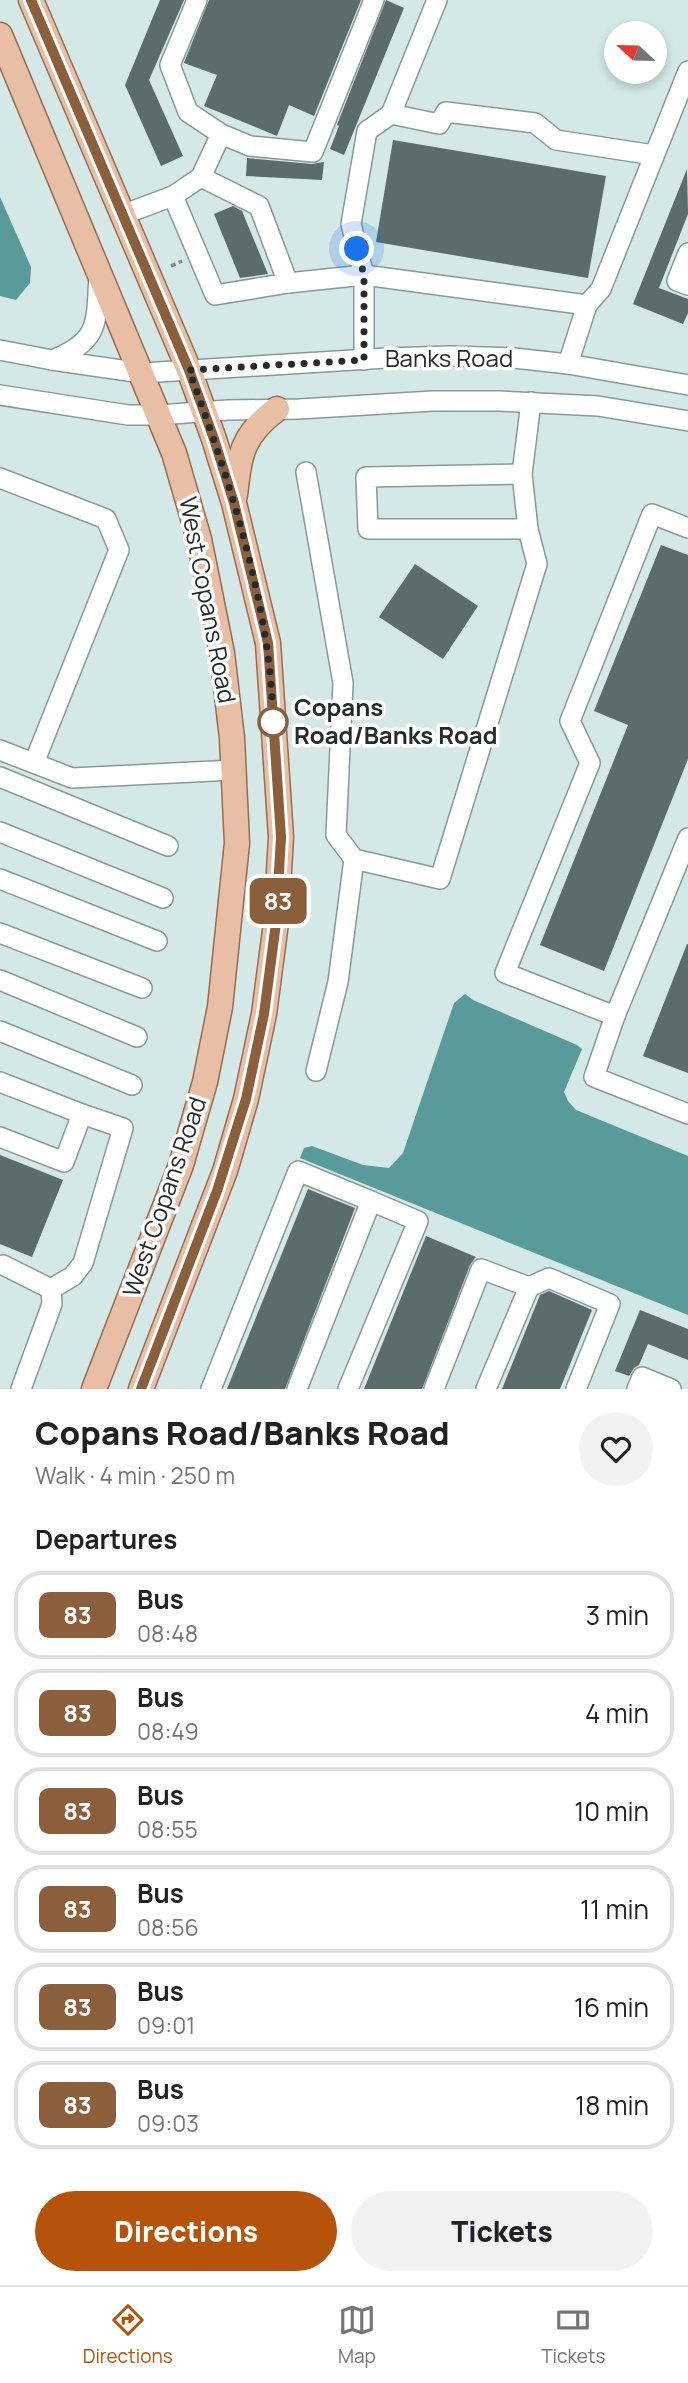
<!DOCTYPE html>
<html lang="en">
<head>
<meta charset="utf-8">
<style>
  body { margin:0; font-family:Manrope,sans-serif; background:#f2f2f2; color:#202124; height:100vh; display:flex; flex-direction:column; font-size:26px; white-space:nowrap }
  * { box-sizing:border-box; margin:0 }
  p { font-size:23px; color:#757577 }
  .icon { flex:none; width:38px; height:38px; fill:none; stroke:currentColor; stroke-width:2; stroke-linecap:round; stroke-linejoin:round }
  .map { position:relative; height:1389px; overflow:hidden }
  .sheet { display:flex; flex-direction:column; background:#fff; flex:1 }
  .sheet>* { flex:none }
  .badge { padding:0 14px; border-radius:10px; font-size:24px; line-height:46px }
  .needle { width:46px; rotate:292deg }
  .buttons { position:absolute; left:604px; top:21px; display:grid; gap:14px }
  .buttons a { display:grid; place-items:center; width:63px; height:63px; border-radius:50%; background:#fff; box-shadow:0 4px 10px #0003; font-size:35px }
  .you { position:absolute; width:35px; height:35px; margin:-18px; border:5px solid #fff; border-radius:50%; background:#1a73e8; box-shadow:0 0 0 10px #1a73e833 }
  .map>.badge { position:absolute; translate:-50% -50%; box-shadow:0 0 0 4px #fff }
  h2 { padding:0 35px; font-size:26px; line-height:63px }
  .round { display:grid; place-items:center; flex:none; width:74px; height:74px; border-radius:37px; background:#f2f2f2 }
  .headline { display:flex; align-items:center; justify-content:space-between; height:119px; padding:0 35px }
  h1 { font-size:33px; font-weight:800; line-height:52px }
  .primary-button { display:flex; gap:14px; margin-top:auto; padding:14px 35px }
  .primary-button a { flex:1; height:80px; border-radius:42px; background:#b45309; color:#fff; font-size:28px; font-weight:800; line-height:80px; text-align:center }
  .primary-button a+a { background:#f2f2f2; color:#202124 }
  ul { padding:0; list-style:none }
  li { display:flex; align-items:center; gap:21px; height:88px; margin:0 14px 10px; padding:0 21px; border:4px solid #e0e0e0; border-radius:28px }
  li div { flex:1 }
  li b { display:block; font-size:26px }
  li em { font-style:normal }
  li .badge { min-width:77px; font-weight:700; text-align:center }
  .tab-bar { display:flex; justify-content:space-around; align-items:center; height:98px; border-top:2px solid #e0e0e0; background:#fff; font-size:19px; color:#757577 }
  .tab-bar a { display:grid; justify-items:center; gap:4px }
  .tab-bar .active { color:#b45309 }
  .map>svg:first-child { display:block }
  .water { fill:#599b9b }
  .building { fill:#5a6c6c }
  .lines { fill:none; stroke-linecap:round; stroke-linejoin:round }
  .minor-casing { stroke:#879a9a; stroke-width:22 }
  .major-casing { stroke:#986e53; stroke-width:27 }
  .path { stroke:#7d8c8b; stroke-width:3.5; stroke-dasharray:5 3.5; stroke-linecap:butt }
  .minor { stroke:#fff; stroke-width:19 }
  .major { stroke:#e8bea5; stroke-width:24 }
  .line-casing { stroke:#fff; stroke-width:16 }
  .line { stroke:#8b5e3c; stroke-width:10 }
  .walk { stroke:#222a2a; stroke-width:7; stroke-dasharray:0 12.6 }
  .stop-dot { fill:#fff; stroke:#8b5e3c; stroke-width:3.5 }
  .labels { text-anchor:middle; stroke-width:7; stroke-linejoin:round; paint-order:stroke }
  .street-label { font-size:24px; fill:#222a2a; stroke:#fff }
  .stop-label { font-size:24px; font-weight:bold; fill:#222a2a; stroke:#fff; text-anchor:start }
</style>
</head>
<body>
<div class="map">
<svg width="688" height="1389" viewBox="0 0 688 1389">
  <rect width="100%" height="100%" fill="#d3e8e7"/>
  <!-- water -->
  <g class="water">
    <polygon points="0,197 31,267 30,283 16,300 0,296"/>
    <polygon points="465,994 473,1000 577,1045 582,1049 564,1092 568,1101 576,1110 688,1156 688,1315 300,1158 304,1148 312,1146 363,1165 389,1168 403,1153 454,1003"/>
  </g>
  <!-- building -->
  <g class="building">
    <polygon points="160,0 184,0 149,80 183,156 161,166 125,85"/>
    <polygon points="209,0 361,0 314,116 289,105 277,136 204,106 217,75 184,63"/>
    <polygon points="386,0 404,8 344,155 330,149 339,126 337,125"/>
    <polygon points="393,140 606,176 588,278 376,242"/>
    <polygon points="247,158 312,164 324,162 322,180 246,176"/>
    <polygon points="687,169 688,214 659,288 688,299 688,313 683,324 633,304"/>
    <polygon points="233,206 242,211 268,274 240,278 214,214"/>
    <polygon points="661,545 688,555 688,759 604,971 540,945 628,725 594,711"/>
    <polygon points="415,564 478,606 443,659 379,617"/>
    <polygon points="687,944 688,944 688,1073 643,1056"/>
    <polygon points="0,1155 63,1180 32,1257 0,1244"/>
    <polygon points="308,1189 355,1208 285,1389 227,1389"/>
    <polygon points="426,1236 476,1257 475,1258 470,1265 422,1389 364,1389"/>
    <polygon points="549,1291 592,1310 560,1389 502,1389 540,1295"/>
    <polygon points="640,1310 688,1329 688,1360 648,1344 639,1365 634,1368 629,1376 615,1371"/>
  </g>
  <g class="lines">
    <defs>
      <g id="minor">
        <polyline points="197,0 170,65 188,112 221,134 250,146 313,152 374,0"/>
        <polyline points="437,0 391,114 439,124 446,112 535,123 556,140 654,155"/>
        <polyline points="201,177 259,206 288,283"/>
        <polyline points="173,196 201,177 221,134"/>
        <polyline points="122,215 173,196 215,295 288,283 364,275 587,305"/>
        <polyline points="688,253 677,281 688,285"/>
        <polyline points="0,350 52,360 142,373 386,358 450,356 514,358 568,364 688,385"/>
        <path d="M 52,360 C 101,341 96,322 99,275"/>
        <polyline points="364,360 364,275 351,224 367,131 391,114"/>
        <polyline points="568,364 587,305 601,289 688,71"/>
        <polyline points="0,395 128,415 158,415 228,410 299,409 433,401 499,401 598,406 688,421"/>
        <polyline points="306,472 343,683 336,835 354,859 440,879 537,564 528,529 522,474 531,402"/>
        <polyline points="522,474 366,477 368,529 528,529"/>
        <polyline points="0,478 106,519 119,550 34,763"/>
        <polyline points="688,528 652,514 570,721 590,763 505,973 615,1016 688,838"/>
        <polyline points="0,750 72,778 234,770"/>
        <polyline points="0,777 168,846"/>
        <polyline points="0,832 163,898"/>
        <polyline points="0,879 157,941"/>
        <polyline points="0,933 142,988"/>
        <polyline points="0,980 137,1037"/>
        <polyline points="615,1016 594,1077 688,1114"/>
        <polyline points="0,1031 132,1085"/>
        <polyline points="316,1071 338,982 354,859"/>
        <polyline points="0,1082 82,1114 123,1128 83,1263 73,1276 51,1289"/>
        <polyline points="0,1137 64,1162 82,1114"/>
        <polyline points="3,1265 51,1289"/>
        <polyline points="529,1287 549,1278 610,1304 576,1389"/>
        <polyline points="21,1389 52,1304 51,1289"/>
        <polyline points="211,1389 298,1171 371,1201 297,1389"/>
        <polyline points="348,1389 418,1221 371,1201"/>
        <polyline points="434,1389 481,1269 529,1287 486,1389"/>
        <polyline points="637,1389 642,1377 671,1389"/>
      </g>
      <g id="major">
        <polyline points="31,0 189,370 214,439 234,503 268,643 281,837 276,923 264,1014 246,1099 225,1171 141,1389"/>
        <polyline points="0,35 174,453 199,539 222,653 232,738 237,843 220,1007 205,1082 181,1165 94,1389"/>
        <path d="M 235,495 C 240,453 242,435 277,409"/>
      </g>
    </defs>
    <!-- minor casing -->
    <use href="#minor" class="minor-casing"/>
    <!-- major casing -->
    <use href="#major" class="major-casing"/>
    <!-- path -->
    <polyline class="path" points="171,266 182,261"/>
    <!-- minor -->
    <use href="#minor" class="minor"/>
    <!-- major -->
    <use href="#major" class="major"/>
  </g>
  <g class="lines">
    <defs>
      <polyline id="line" points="31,0 189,370 214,439 234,503 268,643 281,837 276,923 264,1014 246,1099 217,1191 141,1389"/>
    </defs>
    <!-- line casing -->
    <use href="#line" class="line-casing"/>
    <!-- line -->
    <use href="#line" class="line"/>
    <!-- walk -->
    <path class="walk" d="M 273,722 C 271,606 229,479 189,370 L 364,360 L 364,275 L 357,249"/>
  </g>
  <!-- markers -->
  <circle class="stop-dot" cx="273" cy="722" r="14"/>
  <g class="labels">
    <!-- street labels -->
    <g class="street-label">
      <text x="449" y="367">Banks Road</text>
      <text transform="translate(207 600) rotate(79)" y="8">West Copans Road</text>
      <text transform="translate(165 1197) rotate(-71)" y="8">West Copans Road</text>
    </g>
    <!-- stop labels -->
    <g class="stop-label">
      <text x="294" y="716">Copans<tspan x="294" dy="28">Road/Banks Road</tspan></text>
    </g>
  </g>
</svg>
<div class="buttons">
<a><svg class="needle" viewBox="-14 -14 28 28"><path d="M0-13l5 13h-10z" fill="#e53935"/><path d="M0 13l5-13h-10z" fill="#757577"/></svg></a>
</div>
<div class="you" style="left:357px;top:249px"></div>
<b class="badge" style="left:278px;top:901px;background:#8b5e3c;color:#fff">83</b>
</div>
<section class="sheet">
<div class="headline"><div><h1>Copans Road/Banks Road</h1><p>Walk · 4 min · 250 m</p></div><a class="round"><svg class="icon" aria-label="heart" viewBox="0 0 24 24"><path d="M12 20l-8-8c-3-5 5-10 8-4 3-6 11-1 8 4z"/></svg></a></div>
<h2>Departures</h2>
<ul>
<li><span class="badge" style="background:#8b5e3c;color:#fff">83</span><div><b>Bus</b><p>08:48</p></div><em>3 min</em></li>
<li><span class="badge" style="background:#8b5e3c;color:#fff">83</span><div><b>Bus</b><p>08:49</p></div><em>4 min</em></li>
<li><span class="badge" style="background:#8b5e3c;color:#fff">83</span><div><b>Bus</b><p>08:55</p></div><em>10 min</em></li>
<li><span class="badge" style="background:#8b5e3c;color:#fff">83</span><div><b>Bus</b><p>08:56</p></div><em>11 min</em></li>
<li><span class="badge" style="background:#8b5e3c;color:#fff">83</span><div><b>Bus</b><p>09:01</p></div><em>16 min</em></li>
<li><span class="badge" style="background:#8b5e3c;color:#fff">83</span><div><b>Bus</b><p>09:03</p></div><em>18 min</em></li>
</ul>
<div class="primary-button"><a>Directions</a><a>Tickets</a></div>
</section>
<nav class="tab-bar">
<a class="active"><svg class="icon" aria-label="directions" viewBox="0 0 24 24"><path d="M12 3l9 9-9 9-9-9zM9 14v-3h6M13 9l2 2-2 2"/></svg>Directions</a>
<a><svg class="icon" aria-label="map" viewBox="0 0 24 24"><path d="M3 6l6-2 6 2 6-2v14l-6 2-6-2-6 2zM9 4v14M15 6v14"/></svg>Map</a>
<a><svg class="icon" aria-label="tickets" viewBox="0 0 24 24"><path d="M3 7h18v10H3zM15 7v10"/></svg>Tickets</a>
</nav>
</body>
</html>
